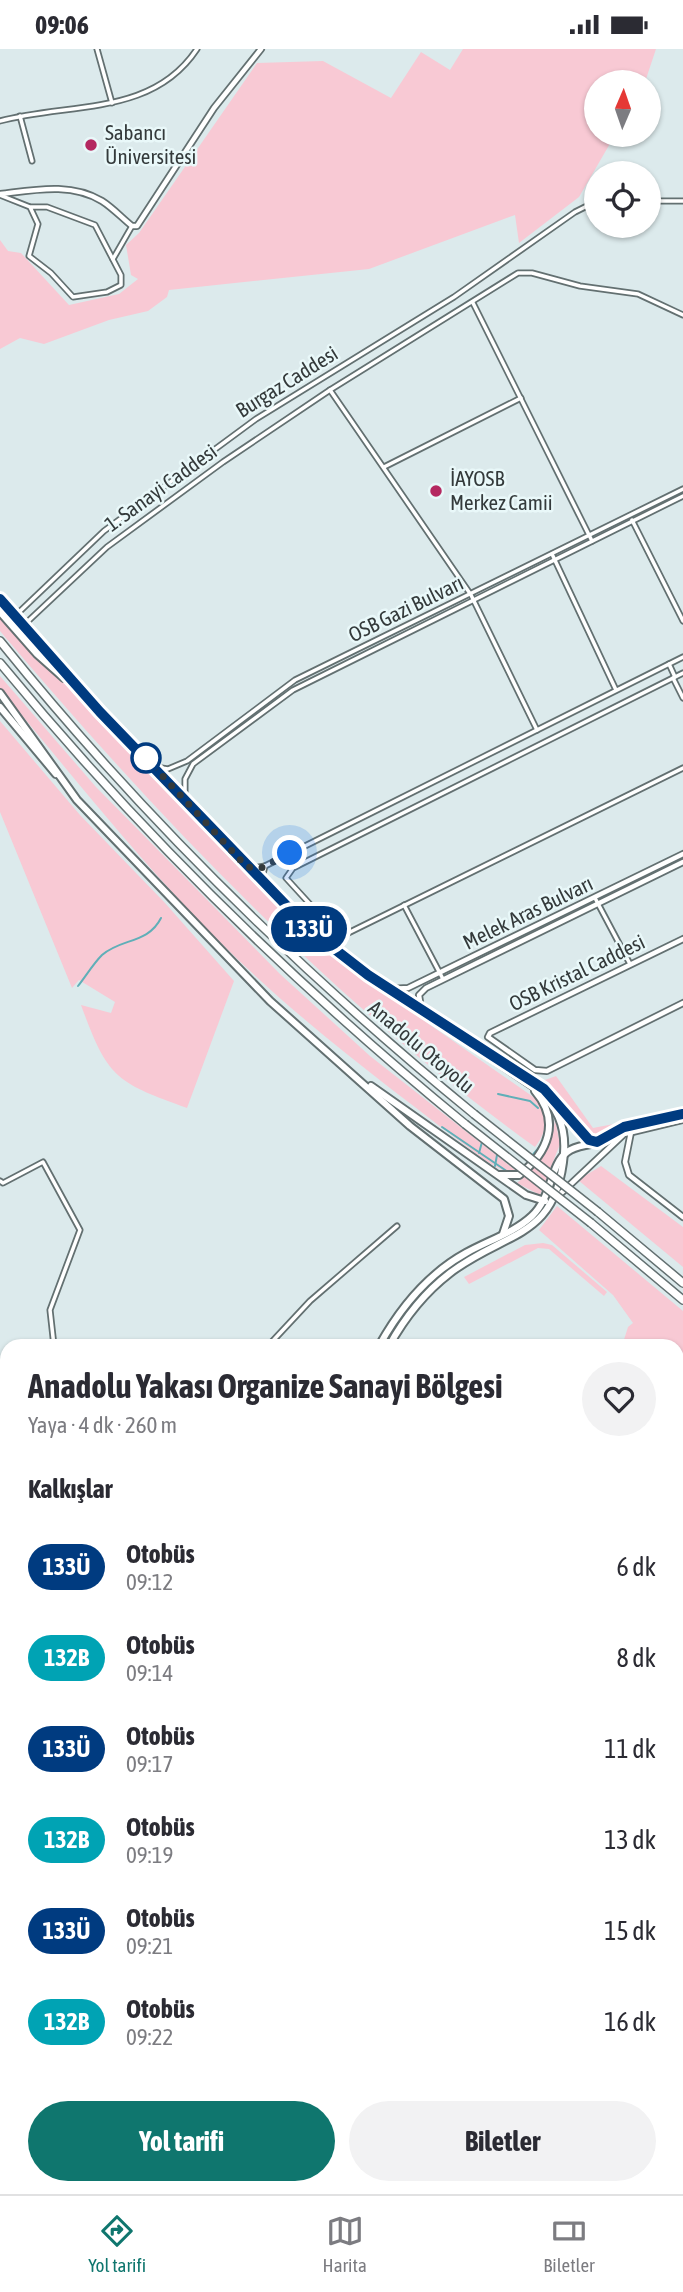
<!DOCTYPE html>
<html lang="tr">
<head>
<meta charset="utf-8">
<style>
  body { margin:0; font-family:"Asap Condensed",sans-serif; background:#f2f2f3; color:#2b2b33; height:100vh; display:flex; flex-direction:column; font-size:26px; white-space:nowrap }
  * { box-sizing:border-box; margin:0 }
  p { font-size:23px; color:#7c7c81 }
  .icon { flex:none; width:38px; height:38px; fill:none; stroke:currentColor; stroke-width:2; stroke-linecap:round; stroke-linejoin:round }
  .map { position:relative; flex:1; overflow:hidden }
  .drawer { position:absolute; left:0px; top:1290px; width:684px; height:856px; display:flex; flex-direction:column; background:#fff; border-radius:21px 21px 0 0; box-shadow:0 2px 5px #0004 }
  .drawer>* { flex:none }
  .badge { padding:0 14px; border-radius:23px; font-size:24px; line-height:46px }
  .needle { width:46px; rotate:2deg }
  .controls { position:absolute; left:584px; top:21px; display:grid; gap:14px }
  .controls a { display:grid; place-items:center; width:77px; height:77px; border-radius:50%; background:#fff; box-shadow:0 2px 5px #0004; font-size:35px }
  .you { position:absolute; width:35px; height:35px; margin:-18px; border:5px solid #fff; border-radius:50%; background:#1a73e8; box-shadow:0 0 0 10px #1a73e833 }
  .map>.badge { position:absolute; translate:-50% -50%; box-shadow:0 0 0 4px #fff }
  h2 { padding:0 28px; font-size:26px; line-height:63px }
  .round { display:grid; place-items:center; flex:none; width:74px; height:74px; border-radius:37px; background:#f2f2f3 }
  .overview { display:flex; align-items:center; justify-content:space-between; height:119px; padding:0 28px }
  h1 { font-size:33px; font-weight:700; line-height:52px }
  .cta { display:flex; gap:14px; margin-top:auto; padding:14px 28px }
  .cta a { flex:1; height:80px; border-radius:42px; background:#0f766e; color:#fff; font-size:28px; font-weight:700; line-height:80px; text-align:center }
  .cta a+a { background:#f2f2f3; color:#2b2b33 }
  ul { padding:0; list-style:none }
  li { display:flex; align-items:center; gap:21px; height:91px; padding:0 28px }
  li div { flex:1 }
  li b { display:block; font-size:26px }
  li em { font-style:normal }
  li .badge { min-width:77px; font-weight:700; text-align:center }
  .status { display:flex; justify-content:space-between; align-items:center; height:49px; padding:0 35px; background:#fff; direction:ltr }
  .status svg { height:19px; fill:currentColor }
  .menu { display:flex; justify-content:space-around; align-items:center; height:98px; border-top:2px solid #e1e1e2; background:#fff; font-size:19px; color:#7c7c81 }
  .menu a { display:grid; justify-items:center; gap:4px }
  .menu .selected { color:#0f766e }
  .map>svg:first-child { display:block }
  .green { fill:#f8c9d4 }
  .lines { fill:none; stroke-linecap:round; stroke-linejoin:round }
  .stream { stroke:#60afb8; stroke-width:2 }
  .minor-casing { stroke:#637071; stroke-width:7 }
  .tertiary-casing { stroke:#637071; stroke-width:8 }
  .primary-casing { stroke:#637071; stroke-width:10 }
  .motorway-casing { stroke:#637071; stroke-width:10 }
  .minor { stroke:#fff; stroke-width:3.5 }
  .tertiary { stroke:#fff; stroke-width:4.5 }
  .primary { stroke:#fff; stroke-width:6 }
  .motorway { stroke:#fff; stroke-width:7 }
  .motorway-bridge-casing { stroke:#637071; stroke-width:10; stroke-linecap:butt }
  .motorway-bridge { stroke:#fff; stroke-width:7 }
  .line-casing { stroke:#fff; stroke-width:16 }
  .line { stroke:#003b80; stroke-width:10 }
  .walk { stroke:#343a3b; stroke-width:7; stroke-dasharray:0 12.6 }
  .poi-dot { fill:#b42860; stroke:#e9f8f9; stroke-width:2.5 }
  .stop-dot { fill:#fff; stroke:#003b80; stroke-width:3.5 }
  .labels { text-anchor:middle; stroke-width:5; stroke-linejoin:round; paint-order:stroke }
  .poi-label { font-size:21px; fill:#343a3b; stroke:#e9f8f9; text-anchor:start }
  .street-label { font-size:21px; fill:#343a3b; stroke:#e9f8f9 }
</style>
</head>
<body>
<div class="status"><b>09:06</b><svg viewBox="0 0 49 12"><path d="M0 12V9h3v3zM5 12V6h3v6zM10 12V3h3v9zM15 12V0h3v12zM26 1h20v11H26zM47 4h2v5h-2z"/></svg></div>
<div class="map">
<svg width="683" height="2145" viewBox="0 0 683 2145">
  <rect width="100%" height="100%" fill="#dceaec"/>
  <!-- green -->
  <g class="green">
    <polygon points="463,0 656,0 645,33 597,33 597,86 615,86 579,148 519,194 515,166 369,220 169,241 167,248 148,262 109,271 44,295 20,289 0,300 0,191 8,202 21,204 69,256 119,245 138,230 131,226 126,196 139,184 257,14 323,12 391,49 421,3 450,21"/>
    <path d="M 0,569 L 148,718 L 250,830 L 320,899 L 539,1052 C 548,1069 547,1083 535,1098 C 332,952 161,772 0,582 Z"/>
    <path d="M 0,627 L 96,738 L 280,925 L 370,1007 L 515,1121 L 504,1122 L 486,1112 C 395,1043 301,974 220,893 C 141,814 72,726 0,640 Z"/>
    <path d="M 0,672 L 80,766 L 165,854 L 234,932 L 187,1059 C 116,1033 108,1030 81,956 L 111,964 L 115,953 L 79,931 L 72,939 L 0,763 Z"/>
    <polygon points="556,1027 593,1079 619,1074 619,1076 598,1089 588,1087 559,1048 542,1032"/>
    <path d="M 555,1070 L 560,1095 L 540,1146 L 517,1134 C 538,1117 553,1097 555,1070 Z"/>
    <polygon points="601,1117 683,1178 683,1218 578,1131"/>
    <polygon points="557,1157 683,1262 683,1514 677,1514 677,1297 622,1297 628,1278 633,1274 613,1246 539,1181"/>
    <polygon points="543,1194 552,1196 607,1243 604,1247 549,1200 538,1199 469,1235 464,1228 525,1196"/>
    <polygon points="7,1482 7,1660 0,1662 0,1484"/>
  </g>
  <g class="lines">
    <!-- stream -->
    <g class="stream">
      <path d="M 78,937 C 86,927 93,915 102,906 C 121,889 148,895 161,869"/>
      <polyline points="498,1045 530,1052 538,1059"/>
      <polyline points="442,1078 508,1123"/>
      <polyline points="479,1104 482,1093"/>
      <polyline points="531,1108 541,1096"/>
      <polyline points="495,1117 497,1106"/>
    </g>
    <defs>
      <g id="minor">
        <polyline points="97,0 112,54"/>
        <polyline points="20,67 32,112"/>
        <path d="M 0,72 C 69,53 152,68 197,0"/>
        <polyline points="0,146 30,158 47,158 95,176 121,226 121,236 107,243 73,248 51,224 29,207 38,175 30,158"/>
        <polyline points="649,152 683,152"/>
        <polyline points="113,210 132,177"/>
        <polyline points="473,254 592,492"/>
        <polyline points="330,341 471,546 537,681"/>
        <polyline points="384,418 521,349"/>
        <polyline points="632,471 683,572"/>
        <polyline points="552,505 616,641"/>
        <polyline points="16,566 104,482 256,370 454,248 575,163 597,152"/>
        <polyline points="25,575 107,498 223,413 330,341 518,224 532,224 580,237 638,245 683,266"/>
        <polyline points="669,615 675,628"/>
        <polyline points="683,624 293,819 286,829 340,888 683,719"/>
        <polyline points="673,629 683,649"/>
        <polyline points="155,718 168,720 187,712 295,631 683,440"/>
        <polyline points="185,749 185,730 193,715 293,641 683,447"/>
        <polyline points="265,817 683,608"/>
        <polyline points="252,819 265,817 262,829"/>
        <polyline points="595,849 630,915"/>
        <polyline points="404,856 443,930"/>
        <polyline points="0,1132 3,1134 43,1113 80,1181 50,1261 54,1297"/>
        <polyline points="268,1297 310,1252 397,1177"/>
        <polyline points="0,1333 7,1329"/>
        <polyline points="0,1416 7,1404"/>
        <polyline points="677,1516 683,1517"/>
        <polyline points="677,1800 683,1797"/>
        <polyline points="0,1841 7,1887"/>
        <polyline points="677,2064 683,2063"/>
        <polyline points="677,2100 683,2099"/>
        <polyline points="594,2138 598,2145"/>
        <polyline points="497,2145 511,2138"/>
      </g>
      <g id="tertiary">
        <path d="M 0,145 C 34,141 71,133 102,152 C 113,159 122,169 132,177 L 137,177 L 214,59 L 261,0"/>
        <polyline points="683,890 490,984 488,988 535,1021 547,1022 683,954"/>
        <polyline points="390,940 408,939 683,805"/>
        <polyline points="421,959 419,946 426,939 683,813"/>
        <polyline points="627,1077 631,1083 625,1113 629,1126 683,1168"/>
        <polyline points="597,1093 619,1080 683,1065"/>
        <polyline points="557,1148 624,1085 683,1071"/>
      </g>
      <g id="primary">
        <path d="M 0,550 L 100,663 L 310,881 L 353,916 L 536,1039 C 557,1057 566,1077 564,1104 C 557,1191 506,1181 450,1224 C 424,1244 405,1268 389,1297"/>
        <polyline points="0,563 37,605 64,629"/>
        <polyline points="0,644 77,751 270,952 410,1077 504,1150 509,1167 503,1185"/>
        <polyline points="0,658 56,725"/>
        <polyline points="371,1037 526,1146 545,1152"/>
        <polyline points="545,1041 583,1088 595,1092"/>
        <path d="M 499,1126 L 519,1126 C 548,1104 561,1072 535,1042"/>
        <path d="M 379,1297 C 400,1259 428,1225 466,1204 C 487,1192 514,1184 532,1167 C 552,1148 550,1116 567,1103 C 576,1096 587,1097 597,1093"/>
        <polyline points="0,1961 7,1955"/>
        <polyline points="0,1979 7,1972"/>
        <polyline points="0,2073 7,2076"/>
        <polyline points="0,2081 7,2084"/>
        <polyline points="98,2138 107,2145"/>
        <polyline points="112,2138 121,2145"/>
      </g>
      <g id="motorway">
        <path d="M 0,592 C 141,767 300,923 474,1065"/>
        <path d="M 0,614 C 139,783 295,936 465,1075"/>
        <polyline points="598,1163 683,1234"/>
        <polyline points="591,1174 683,1251"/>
        <polyline points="677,1851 683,1847"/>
        <polyline points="677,1866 683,1862"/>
        <polyline points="92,2138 98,2145"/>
        <polyline points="121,2138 130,2145"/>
        <polyline points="128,2138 142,2143 159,2138"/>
        <polyline points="176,2145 177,2138"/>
        <polyline points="259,2145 259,2138"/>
        <polyline points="294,2145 302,2138"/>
        <polyline points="312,2145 320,2138"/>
        <polyline points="343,2145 345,2138"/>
      </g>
    </defs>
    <!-- minor casing -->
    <use href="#minor" class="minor-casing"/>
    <!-- tertiary casing -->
    <use href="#tertiary" class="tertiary-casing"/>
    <!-- primary casing -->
    <use href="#primary" class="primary-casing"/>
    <!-- motorway casing -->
    <use href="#motorway" class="motorway-casing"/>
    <!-- minor -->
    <use href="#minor" class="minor"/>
    <!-- tertiary -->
    <use href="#tertiary" class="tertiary"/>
    <!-- primary -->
    <use href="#primary" class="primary"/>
    <!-- motorway -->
    <use href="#motorway" class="motorway"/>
    <defs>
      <g id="motorway-bridge">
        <polyline points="474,1065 598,1163"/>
        <polyline points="465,1075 591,1174"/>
      </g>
    </defs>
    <!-- motorway-bridge casing -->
    <use href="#motorway-bridge" class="motorway-bridge-casing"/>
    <!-- motorway-bridge -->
    <use href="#motorway-bridge" class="motorway-bridge"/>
  </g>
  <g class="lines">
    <defs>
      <polyline id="line" points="0,550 100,663 310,881 368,926 544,1040 589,1091 597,1093 624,1078 683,1065"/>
    </defs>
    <!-- line casing -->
    <use href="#line" class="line-casing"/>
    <!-- line -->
    <use href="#line" class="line"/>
    <!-- walk -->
    <polyline class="walk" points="146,709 247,818 261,819 290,804"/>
  </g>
  <!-- markers -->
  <g class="poi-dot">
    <circle cx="91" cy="96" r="7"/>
    <circle cx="436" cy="442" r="7"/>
  </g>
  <circle class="stop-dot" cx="146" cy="709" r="14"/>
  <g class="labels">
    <!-- poi labels -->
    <g class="poi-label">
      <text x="105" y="91">Sabancı<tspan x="105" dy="24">Üniversitesi</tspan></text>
      <text x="450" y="437">İAYOSB<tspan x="450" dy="24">Merkez Camii</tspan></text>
    </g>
    <!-- street labels -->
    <g class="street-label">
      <text transform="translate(287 333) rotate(-32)" y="7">Burgaz Caddesi</text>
      <text transform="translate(161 439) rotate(-36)" y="7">1. Sanayi Caddesi</text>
      <text transform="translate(406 560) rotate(-26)" y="7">OSB Gazi Bulvarı</text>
      <text transform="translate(528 864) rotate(-26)" y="7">Melek Aras Bulvarı</text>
      <text transform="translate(577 924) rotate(-26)" y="7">OSB Kristal Caddesi</text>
      <text transform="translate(421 998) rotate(40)" y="7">Anadolu Otoyolu</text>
    </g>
  </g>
</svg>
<div class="controls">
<a><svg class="needle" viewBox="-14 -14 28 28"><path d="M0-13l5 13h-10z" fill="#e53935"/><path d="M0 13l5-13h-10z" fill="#7c7c81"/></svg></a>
<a><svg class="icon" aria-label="locate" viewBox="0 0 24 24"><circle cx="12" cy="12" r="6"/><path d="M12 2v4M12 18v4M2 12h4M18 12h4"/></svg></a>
</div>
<div class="you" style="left:290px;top:804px"></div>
<b class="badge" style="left:309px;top:880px;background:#003b80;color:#fff">133Ü</b>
<section class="drawer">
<div class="overview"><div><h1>Anadolu Yakası Organize Sanayi Bölgesi</h1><p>Yaya · 4 dk · 260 m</p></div><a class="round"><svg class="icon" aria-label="heart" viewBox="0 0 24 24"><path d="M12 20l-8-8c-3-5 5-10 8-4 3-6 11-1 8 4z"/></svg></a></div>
<h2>Kalkışlar</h2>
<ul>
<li><span class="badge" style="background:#003b80;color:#fff">133Ü</span><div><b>Otobüs</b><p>09:12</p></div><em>6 dk</em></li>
<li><span class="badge" style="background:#00a3b4;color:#fff">132B</span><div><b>Otobüs</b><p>09:14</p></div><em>8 dk</em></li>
<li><span class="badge" style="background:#003b80;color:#fff">133Ü</span><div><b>Otobüs</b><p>09:17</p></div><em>11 dk</em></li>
<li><span class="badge" style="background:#00a3b4;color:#fff">132B</span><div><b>Otobüs</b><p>09:19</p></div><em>13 dk</em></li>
<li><span class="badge" style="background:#003b80;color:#fff">133Ü</span><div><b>Otobüs</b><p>09:21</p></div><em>15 dk</em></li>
<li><span class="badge" style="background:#00a3b4;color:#fff">132B</span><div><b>Otobüs</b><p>09:22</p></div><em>16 dk</em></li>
</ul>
<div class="cta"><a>Yol tarifi</a><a>Biletler</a></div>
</section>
</div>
<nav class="menu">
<a class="selected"><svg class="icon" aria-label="directions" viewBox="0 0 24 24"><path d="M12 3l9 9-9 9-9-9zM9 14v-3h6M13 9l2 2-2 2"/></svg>Yol tarifi</a>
<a><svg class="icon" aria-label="map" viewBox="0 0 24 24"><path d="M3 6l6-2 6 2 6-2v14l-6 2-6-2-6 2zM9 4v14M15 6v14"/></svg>Harita</a>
<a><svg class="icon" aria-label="tickets" viewBox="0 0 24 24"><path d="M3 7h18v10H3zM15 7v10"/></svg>Biletler</a>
</nav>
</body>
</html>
